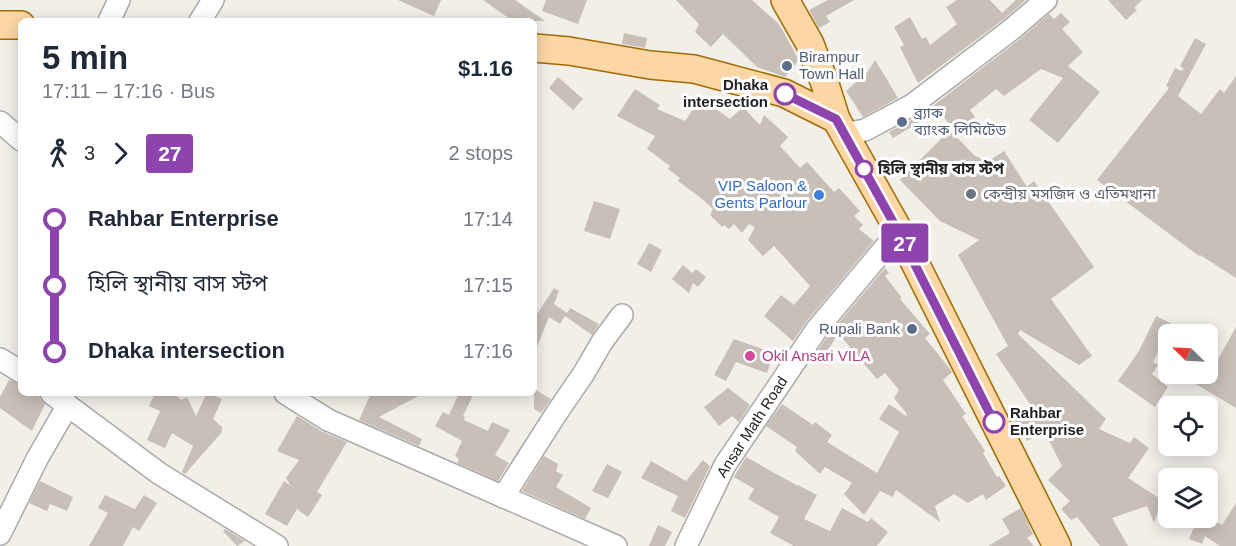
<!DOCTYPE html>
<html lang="en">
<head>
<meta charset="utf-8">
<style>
  body { margin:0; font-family:Arial,"Noto Sans Bengali",sans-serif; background:#f2f2f3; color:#1f2937; height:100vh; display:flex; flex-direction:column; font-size:22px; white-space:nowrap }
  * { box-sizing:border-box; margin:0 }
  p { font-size:20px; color:#747a83 }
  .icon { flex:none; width:33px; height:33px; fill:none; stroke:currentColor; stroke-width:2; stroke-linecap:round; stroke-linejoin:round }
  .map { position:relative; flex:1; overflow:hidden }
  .drawer { position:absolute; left:18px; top:18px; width:519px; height:378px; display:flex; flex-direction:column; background:#fff; border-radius:9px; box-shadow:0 3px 15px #0003 }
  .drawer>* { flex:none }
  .badge { padding:0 12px; border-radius:4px; font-size:21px; line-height:39px }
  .needle { width:39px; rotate:294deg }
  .fabs { position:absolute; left:1158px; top:324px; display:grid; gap:12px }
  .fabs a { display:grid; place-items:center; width:60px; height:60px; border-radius:9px; background:#fff; box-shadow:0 3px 15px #0003; font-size:30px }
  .map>.badge { position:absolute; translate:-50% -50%; box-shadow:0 0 0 3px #fff }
  .legs { display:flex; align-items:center; gap:9px; height:66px; padding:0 24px; font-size:20px }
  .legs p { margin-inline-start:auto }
  .headline { display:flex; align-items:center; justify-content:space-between; height:102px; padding:0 24px }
  h1 { font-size:33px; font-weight:700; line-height:45px }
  ul { padding:0 24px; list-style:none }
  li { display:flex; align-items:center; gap:21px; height:66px; font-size:22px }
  li i { display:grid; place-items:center; width:9px; height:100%; margin:0 8px; background:currentColor }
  li i::after { content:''; width:15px; height:15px; margin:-8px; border:4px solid; border-radius:50%; background:#fff }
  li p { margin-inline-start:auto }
  li:first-child i { background:linear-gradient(#0000 50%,currentColor 0) }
  li:last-child i { background:linear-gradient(currentColor 50%,#0000 0) }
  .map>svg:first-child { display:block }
  .building { fill:#c7bfb8 }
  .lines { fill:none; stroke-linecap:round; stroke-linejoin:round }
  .minor-casing { stroke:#a9a9a9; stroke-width:24 }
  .major-casing { stroke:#a06b00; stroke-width:30 }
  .minor { stroke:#fff; stroke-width:21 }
  .major { stroke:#fcd6a4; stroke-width:27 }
  .line-1-casing { stroke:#fff; stroke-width:14 }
  .line-1 { stroke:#8e44ad; stroke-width:9 }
  .service-dot { fill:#5c6f8a; stroke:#fff; stroke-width:2 }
  .stop-1-dot { fill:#fff; stroke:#8e44ad; stroke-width:3 }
  .worship-dot { fill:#6b7280; stroke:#fff; stroke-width:2 }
  .shop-dot { fill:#3f7fe0; stroke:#fff; stroke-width:2 }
  .hotel-dot { fill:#d1479c; stroke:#fff; stroke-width:2 }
  .labels { text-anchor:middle; stroke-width:6; stroke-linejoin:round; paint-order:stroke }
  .service-label { font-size:15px; fill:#4e5e75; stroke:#fff; text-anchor:start }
  .stop-label { font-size:15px; font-weight:bold; fill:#222; stroke:#fff; text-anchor:start }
  .shop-label { font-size:15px; fill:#366cbe; stroke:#fff; text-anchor:end }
  .worship-label { font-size:15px; fill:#5b616d; stroke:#fff; text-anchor:start }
  .hotel-label { font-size:15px; fill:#b23c85; stroke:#fff; text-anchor:start }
  .street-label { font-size:15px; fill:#222; stroke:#fff }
</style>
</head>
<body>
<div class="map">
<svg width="1236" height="546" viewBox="0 0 1236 546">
  <rect width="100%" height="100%" fill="#f2efe9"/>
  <!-- building -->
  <g class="building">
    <polygon points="398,0 441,0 434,16"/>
    <polygon points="483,0 515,0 545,21 513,21"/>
    <polygon points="546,0 587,0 578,24 542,11"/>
    <polygon points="676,0 752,0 779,24 799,60 785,77 757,67 723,34 711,47 695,32 699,24"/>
    <polygon points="828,0 854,0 826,16 830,22 819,28 809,10"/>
    <polygon points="957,0 990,0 1002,13 1016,0 1026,0 1004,19 918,83 900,47 904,45 894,27 910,17 922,39 926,37 930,45 957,24 946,7"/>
    <polygon points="1108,0 1142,0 1134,8 1137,10 1126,20"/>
    <polygon points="1061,13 1070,22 1062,29 1083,52 1068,66 1100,92 1058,143 1029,120 1063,78 1041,69 1004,96 996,89 970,110 975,117 954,130 934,105 1020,39 1049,14 1054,19"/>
    <polygon points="624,33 647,38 645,48 622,44"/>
    <polygon points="1195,38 1206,44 1178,96 1201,114 1220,89 1224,93 1236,76 1236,278 1200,255 1199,256 1097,180 1169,88 1166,86 1175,68 1181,71 1184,69 1180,66"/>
    <polygon points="875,60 898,98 863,117 846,91 862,77 863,79"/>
    <polygon points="558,77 583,99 573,110 549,88"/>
    <polygon points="635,89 660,105 657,109 685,121 701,98 730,119 743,107 760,125 764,115 788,137 780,146 800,168 807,162 834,192 839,188 860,211 854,216 863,225 859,229 874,241 807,321 793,341 764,316 781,295 794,305 810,286 774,246 763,256 748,240 755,227 749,224 742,233 734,224 729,229 724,225 722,227 710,215 713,209 702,199 678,181 680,178 668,169 670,166 647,149 655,136 617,116"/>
    <polygon points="917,117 920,122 893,138 889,132"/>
    <polygon points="950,130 974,155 987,162 1004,151 1027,187 1034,181 1094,267 1051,299 1092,356 1079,365 1020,330 1018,334 1106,419 1099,429 1130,443 1134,437 1149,448 1128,478 1162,500 1154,523 1147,506 1112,518 1128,546 1100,546 1077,517 1071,520 1061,509 1070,501 1048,480 1062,466 1044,431 1027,441 1013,419 1030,404 996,354 1008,346 958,255 979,240 940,221 900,180"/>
    <polygon points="594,201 620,209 610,239 584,231"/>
    <polygon points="649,243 662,250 651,272 637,264"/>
    <polygon points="683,265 692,273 696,269 706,277 698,287 693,283 689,293 672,279"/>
    <polygon points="885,268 889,273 885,276 902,298 900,299 930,334 925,338 950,369 952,372 943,380 966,414 962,416 985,451 983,453 997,477 999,476 1006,486 986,500 983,494 968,503 954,494 935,506 940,522 896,490 893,497 880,491 864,515 844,494 852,483 825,467 820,474 795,451 797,447 766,426 782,404 813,425 815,422 832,435 827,442 877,473 899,432 879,419 889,404 906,416 907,414 894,398 899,390 885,373 877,379 838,333 820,365 813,358 827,337"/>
    <polygon points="554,288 559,291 554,304 567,313 570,308 599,324 592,335 565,316 560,324 549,317 534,354 534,319"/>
    <polygon points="1156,316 1172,324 1153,362 1158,365 1152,374 1168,387 1155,407 1118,381 1139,351"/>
    <polygon points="1236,327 1236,408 1179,374 1210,374"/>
    <polygon points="734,339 774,353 767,373 736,362 726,381 714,375"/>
    <polygon points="9,380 21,385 21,393 38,393 40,399 45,404 32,431 0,408 0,397"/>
    <polygon points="728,388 750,405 739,422 732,416 719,426 704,407"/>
    <polygon points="534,389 551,399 541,413 534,409"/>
    <polygon points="155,393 174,393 181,400 187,397 196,416 207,393 222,399 213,419 222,427 222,432 185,474 182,472 193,446 172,433 165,448 147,440 160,411 149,406"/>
    <polygon points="371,393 424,393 379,417 422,439 419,446 359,420"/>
    <polygon points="459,393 474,393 463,416 465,417 464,420 488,431 492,422 510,430 495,455 509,463 498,481 457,463 459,459 455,456 462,441 435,426 443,412 449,415"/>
    <polygon points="288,410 321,431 347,442 317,492 322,495 308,517 297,509 287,526 265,514 284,481 291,486 286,478 299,460 277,451 297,416"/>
    <polygon points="544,456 558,464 556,471 563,475 556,487 591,508 585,519 522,491"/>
    <polygon points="746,457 798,486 798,485 817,495 804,519 830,531 842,508 868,522 871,518 888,532 877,546 794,546 770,533 779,517 748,499 754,489 734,477"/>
    <polygon points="703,460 710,466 685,518 671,511 678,496 641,478 651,461 686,481"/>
    <polygon points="607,464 622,472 608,498 592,491"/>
    <polygon points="40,481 73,497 67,511 50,504 47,511 29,503"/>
    <polygon points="105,495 135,509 144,495 157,503 139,531 133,527 123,546 89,546 108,513 98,508"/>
    <polygon points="1236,503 1236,546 1220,546 1205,536 1202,544 1189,539 1198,518 1210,518 1222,525"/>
    <polygon points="1021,508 1033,534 1027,538 1034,546 988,546 1010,533 1002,519"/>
    <polygon points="658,525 672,532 665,546 649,546"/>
    <polygon points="225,529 245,541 237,546 223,531"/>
  </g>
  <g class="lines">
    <defs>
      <g id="minor">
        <polyline points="109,21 119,0"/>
        <polyline points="200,21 213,0"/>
        <polyline points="0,122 21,140"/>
        <polyline points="843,134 865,130 912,105 1012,29 1046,0"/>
        <polyline points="0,359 21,372"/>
        <polyline points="51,393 160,474 277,546"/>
        <polyline points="285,393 328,420 616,546"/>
        <polyline points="503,497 556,414 584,373 602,342 622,315"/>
        <polyline points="0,534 37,459 68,405"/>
        <polyline points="686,546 725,465 817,329 899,231"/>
      </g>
      <g id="major">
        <polyline points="785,0 810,44 825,84 836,119"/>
        <polyline points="0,25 21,25"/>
        <polyline points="534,48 569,51 650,65 694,69 784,93 836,119 899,231 1057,546"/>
      </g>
    </defs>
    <!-- minor casing -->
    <use href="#minor" class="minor-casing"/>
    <!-- major casing -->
    <use href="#major" class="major-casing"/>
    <!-- minor -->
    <use href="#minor" class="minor"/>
    <!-- major -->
    <use href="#major" class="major"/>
  </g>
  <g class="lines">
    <defs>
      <polyline id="line-1" points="785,94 836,119 898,231 994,422"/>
    </defs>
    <!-- line-1 casing -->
    <use href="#line-1" class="line-1-casing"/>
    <!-- line-1 -->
    <use href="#line-1" class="line-1"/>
  </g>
  <!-- markers -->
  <g class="service-dot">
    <circle cx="787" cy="66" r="6"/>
    <circle cx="902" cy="122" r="6"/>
    <circle cx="912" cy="329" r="6"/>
  </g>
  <g class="stop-1-dot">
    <circle cx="785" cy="94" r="10"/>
    <circle cx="864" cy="169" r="8"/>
    <circle cx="994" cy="422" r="10"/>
  </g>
  <circle class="worship-dot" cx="971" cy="194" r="6"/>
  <circle class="shop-dot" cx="819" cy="195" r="6"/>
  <circle class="hotel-dot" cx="750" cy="356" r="6"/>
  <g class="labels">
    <!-- service labels -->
    <g class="service-label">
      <text x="799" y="62">Birampur<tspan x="799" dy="17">Town Hall</tspan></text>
      <text x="914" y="118">ব্র্যাক<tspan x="914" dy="17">ব্যাংক লিমিটেড</tspan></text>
      <text x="900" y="334" text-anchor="end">Rupali Bank</text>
    </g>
    <!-- stop labels -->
    <g class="stop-label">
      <text x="768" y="90" text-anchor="end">Dhaka<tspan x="768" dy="17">intersection</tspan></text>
      <text x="878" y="174">হিলি স্থানীয় বাস স্টপ</text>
      <text x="1010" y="418">Rahbar<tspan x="1010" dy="17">Enterprise</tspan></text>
    </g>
    <!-- shop labels -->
    <g class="shop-label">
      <text x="807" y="191">VIP Saloon &amp;<tspan x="807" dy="17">Gents Parlour</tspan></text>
    </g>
    <!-- worship labels -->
    <g class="worship-label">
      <text x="983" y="199">কেন্দ্রীয় মসজিদ ও এতিমখানা</text>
    </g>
    <!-- hotel labels -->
    <g class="hotel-label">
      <text x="762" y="361">Okil Ansari VILA</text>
    </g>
    <!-- street labels -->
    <g class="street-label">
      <text transform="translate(752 427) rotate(-57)" y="5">Ansar Math Road</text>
    </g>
  </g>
</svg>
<div class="fabs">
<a><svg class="needle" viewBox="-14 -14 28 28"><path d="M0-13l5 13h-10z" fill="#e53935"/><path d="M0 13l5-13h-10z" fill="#747a83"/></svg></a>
<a><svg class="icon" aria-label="locate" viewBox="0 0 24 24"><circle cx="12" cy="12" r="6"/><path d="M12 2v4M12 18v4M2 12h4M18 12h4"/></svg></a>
<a><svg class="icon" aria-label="layers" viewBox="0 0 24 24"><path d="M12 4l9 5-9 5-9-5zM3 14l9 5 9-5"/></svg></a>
</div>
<b class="badge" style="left:905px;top:243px;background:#8e44ad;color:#fff">27</b>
<section class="drawer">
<div class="headline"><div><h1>5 min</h1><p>17:11 – 17:16 · Bus</p></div><b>$1.16</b></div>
<div class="legs"><svg class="icon" aria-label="walk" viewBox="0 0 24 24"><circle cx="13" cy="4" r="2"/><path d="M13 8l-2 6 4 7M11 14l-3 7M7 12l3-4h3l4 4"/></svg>3<svg class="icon" aria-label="forward" viewBox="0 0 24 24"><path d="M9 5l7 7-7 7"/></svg><b class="badge" style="background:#8e44ad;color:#fff">27</b><p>2 stops</p></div>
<ul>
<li><i style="color:#8e44ad"></i><b>Rahbar Enterprise</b><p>17:14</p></li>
<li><i style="color:#8e44ad"></i><span>হিলি স্থানীয় বাস স্টপ</span><p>17:15</p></li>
<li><i style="color:#8e44ad"></i><b>Dhaka intersection</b><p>17:16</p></li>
</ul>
</section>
</div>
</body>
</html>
